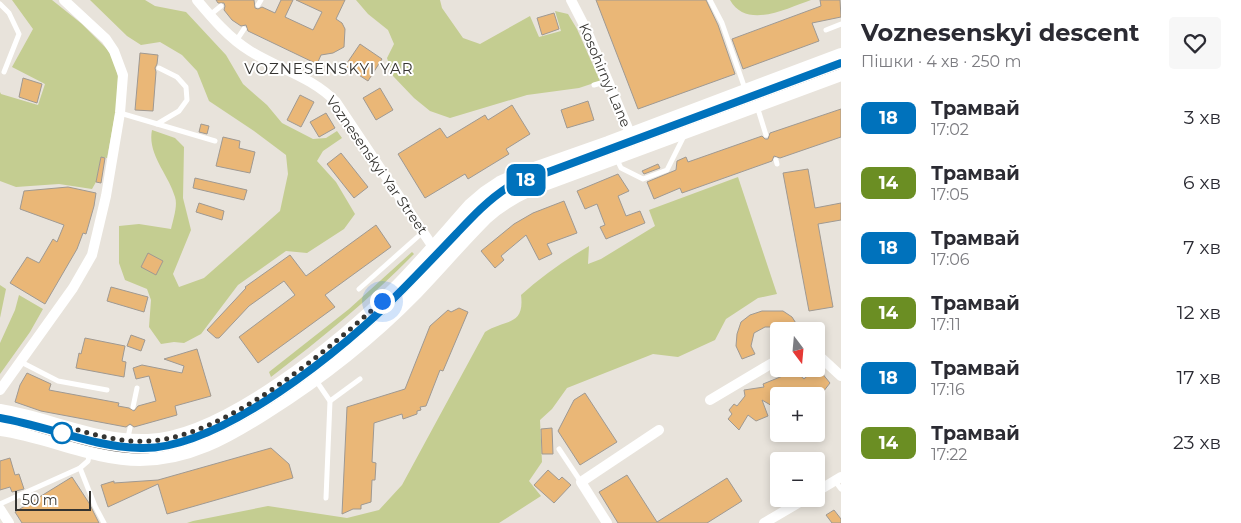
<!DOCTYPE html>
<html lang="uk">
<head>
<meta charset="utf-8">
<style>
  body { margin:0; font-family:Montserrat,sans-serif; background:#f7f7f7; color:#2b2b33; height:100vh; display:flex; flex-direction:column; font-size:19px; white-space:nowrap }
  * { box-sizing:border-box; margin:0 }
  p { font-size:16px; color:#7c7c81 }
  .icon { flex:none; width:28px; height:28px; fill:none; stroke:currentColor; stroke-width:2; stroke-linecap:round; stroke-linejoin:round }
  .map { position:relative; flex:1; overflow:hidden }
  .details { display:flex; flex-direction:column; background:#fff; width:400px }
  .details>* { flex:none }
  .badge { padding:0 10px; border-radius:8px; font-size:18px; line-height:32px }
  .needle { width:32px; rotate:164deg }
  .fabs { position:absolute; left:770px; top:322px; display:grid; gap:10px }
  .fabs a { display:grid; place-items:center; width:55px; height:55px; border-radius:5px; background:#fff; box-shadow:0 2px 8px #0003; font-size:25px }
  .scale { position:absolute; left:15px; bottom:12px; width:76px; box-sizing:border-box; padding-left:5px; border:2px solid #353431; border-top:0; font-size:14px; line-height:18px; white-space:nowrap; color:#353431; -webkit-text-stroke:4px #fff; paint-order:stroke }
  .you { position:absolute; width:25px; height:25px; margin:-12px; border:4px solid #fff; border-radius:50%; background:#1a73e8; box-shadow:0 0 0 8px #1a73e833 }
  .map>.badge { position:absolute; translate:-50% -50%; box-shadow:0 0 0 2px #fff }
  .round { display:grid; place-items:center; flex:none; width:52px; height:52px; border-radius:5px; background:#f7f7f7 }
  .headline { display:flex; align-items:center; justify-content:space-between; height:85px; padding:0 20px }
  h1 { font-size:24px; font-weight:700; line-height:38px }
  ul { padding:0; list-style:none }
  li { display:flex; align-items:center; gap:15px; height:65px; padding:0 20px }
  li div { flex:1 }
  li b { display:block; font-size:19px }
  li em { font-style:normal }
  li .badge { min-width:55px; font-weight:700; text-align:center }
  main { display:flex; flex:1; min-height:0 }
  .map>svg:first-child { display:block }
  .green { fill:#c4cd91 }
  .building { fill:#eab777; stroke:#9f9992 }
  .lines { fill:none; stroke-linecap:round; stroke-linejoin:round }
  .lane { stroke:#fff; stroke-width:5 }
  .street { stroke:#fff; stroke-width:10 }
  .secondary { stroke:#fff; stroke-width:14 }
  .tram { stroke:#54524e; stroke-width:1 }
  .line-casing { stroke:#fff; stroke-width:11 }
  .line { stroke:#0072bc; stroke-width:8 }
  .walk { stroke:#353431; stroke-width:5; stroke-dasharray:0 9 }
  .stop-dot { fill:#fff; stroke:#0072bc; stroke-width:2.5 }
  .labels { text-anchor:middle; stroke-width:4; stroke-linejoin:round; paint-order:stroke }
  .street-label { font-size:14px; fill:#353431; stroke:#fff }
  .neighbourhood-label { font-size:15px; letter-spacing:1px; fill:#353431; stroke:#fff }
</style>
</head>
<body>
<main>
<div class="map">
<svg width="841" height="523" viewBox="0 0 841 523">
  <rect width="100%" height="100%" fill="#e8e3db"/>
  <!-- green -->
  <g class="green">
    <polygon points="12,0 52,0 82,24 108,50 115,63 118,77 117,104 107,158 101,157 96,182 92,189 59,184 16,187 0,181 0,92 1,94 38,105 45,84 12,67 33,29"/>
    <path d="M 90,0 L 145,0 L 155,6 L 186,12 L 226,55 L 243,84 L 267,105 L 282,123 L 313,139 L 326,138 L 337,131 L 342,138 L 323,151 L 317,161 L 336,182 L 355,214 L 344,229 L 307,253 L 286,251 L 238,285 L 201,334 L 184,343 L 174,342 L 161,344 L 149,327 L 151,300 L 147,289 L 125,280 L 119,263 L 119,226 L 139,224 L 171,229 C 173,220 178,205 175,197 C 169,175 147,154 152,130 L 175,138 L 184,147 L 183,198 L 191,230 L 173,274 L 179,287 L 204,278 L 280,211 L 288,174 L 286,155 L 254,131 L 209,101 L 197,71 L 182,55 L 160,42 L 141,45 L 127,36 Z"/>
    <polygon points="356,0 440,0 442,8 463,38 480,44 530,16 539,37 561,31 555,11 568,14 577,29 600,81 579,88 527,95 450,118 430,111 414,98 393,76 387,58 394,44 388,30 368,14"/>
    <path d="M 730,0 L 811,0 C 787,8 747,30 730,0 Z"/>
    <path d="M 738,177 L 777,294 L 758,298 L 726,319 L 715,340 L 678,357 L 653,354 L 567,388 L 552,409 L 540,420 L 542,462 L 529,481 L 541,496 L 499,523 L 187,523 L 193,521 L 268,506 L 347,518 L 379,510 L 402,485 L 485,332 C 504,319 525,327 521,295 C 542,276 565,260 589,246 L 588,264 L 601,259 L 655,226 L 649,210 Z"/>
    <path d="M 412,252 L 414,254 C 370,299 322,338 271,377 L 269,372 L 349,309 Z"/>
    <polygon points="0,285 6,289 0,318"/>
    <polygon points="19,295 43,309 30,332 0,374 0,343 15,310"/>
  </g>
  <!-- building -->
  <g class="building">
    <polygon points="216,0 254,0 255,8 258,9 262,7 275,13 281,0 293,0 285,17 313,30 322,12 296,0 345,0 336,19 342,23 345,29 344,47 333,53 321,55 317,64 248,31 246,25 241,26 232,20 224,10 225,6 224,3 218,3"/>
    <polygon points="596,0 706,0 718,25 735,74 638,109"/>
    <polygon points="820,0 840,0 841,17 812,23 819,41 743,69 732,39 821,6"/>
    <polygon points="554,13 559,29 542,35 537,18"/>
    <polygon points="360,44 382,59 368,81 345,66"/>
    <polygon points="140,53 158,55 157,64 155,68 156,72 153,111 135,110"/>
    <polygon points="23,78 42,84 37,103 19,97"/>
    <polygon points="380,88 393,110 376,120 363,98"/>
    <polygon points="300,95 314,102 301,127 287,120"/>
    <polygon points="588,101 594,120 567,128 561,110"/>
    <polygon points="512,105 530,134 506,149 509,154 468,179 465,174 425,198 398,154 440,128 447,138 485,115 488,120"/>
    <polygon points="841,109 841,137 780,158 774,156 772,161 682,193 680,188 654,199 647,182 676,170 677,161 686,157 688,162 762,136 765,139 768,139 770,133"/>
    <polygon points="326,113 335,128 319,137 310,122"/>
    <polygon points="201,124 209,126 207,134 199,132"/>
    <polygon points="223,137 240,141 239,148 255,152 250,173 216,166"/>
    <polygon points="341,153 368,187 354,198 327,164"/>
    <polygon points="101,157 105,158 101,183 96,182"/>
    <polygon points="658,164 660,168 644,174 642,171"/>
    <polygon points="808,169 815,208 841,203 841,220 818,224 833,307 809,311 783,173"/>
    <polygon points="618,174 629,191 618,196 626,216 640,211 645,223 606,239 600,227 605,225 597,204 585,209 577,191"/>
    <polygon points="195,178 247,190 244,200 193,188"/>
    <polygon points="68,187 96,193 94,206 86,234 83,233 77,249 45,304 10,283 27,257 39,263 53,239 57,242 64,225 20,209 24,191"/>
    <polygon points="564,201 577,233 547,244 552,254 539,260 526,235 501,256 504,260 495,268 481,251 514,224 533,213"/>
    <polygon points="199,203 224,211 222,220 196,212"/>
    <polygon points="376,225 391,247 325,295 335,307 258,363 239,337 295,295 284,281 249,306 219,338 216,338 207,330 246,288 245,287 290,255 306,276"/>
    <polygon points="148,253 163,261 156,275 141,267"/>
    <polygon points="111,287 148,297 144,312 107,301"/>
    <polygon points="459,308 468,312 443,371 440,370 426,406 420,407 421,410 417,411 417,414 403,419 402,414 374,423 372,462 376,463 375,480 372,480 371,502 361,505 361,509 353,509 342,514 347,407 405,389 430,326 448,310 451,312"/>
    <polygon points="762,311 783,311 792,317 799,328 795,331 785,331 775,327 765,327 754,333 751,346 755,354 742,359 736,346 737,334 741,322 750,315"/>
    <polygon points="131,335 145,340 141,351 127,346"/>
    <polygon points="85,338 125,346 122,361 126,362 124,377 76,368 79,353 81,354"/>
    <polygon points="197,349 211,396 175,406 177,415 134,427 130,424 126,427 41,411 15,402 20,385 27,373 51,384 49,390 119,403 118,406 129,408 134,411 138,406 156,401 149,376 136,379 133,368 142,365 182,373 184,366 164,359"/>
    <polygon points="817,367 830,383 823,392 818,392 809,396 779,396 779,410 762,400 768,416 756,421 748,415 739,430 728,419 732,414 729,410 734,404 737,406 745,396 744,390 764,387 763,384 795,371 804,379"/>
    <polygon points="585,393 617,442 580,465 558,431 574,400"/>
    <polygon points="552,428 553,454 542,454 541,429"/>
    <polygon points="271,448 289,464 293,478 167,514 158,484 108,507 101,485 114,481 114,483 158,480"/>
    <polygon points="10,458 15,475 19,474 24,489 12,492 10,487 0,490 0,461"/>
    <polygon points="548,470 559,480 562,477 571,485 554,503 534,485"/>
    <polygon points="627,475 657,522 727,478 742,501 707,523 618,523 599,492"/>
    <polygon points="72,477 89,503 99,523 22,523 15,512"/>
    <polygon points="834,510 841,519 841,523 832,523 826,515"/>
  </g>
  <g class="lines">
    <!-- lane -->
    <g class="lane">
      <polyline points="710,0 722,23 751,106"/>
      <polyline points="0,4 9,13 19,34 4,72"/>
      <polyline points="258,5 261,0"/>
      <polyline points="210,15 221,6"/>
      <polyline points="826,30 841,24"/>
      <polyline points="236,41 244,29"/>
      <polyline points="594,85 608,81"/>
      <polyline points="752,90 766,135"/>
      <polyline points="120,113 215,141"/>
      <polyline points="157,124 179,111 187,100 186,87 177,77 159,68"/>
      <polyline points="609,143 621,168 643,179 667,170 684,136"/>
      <polyline points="776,160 777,164"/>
      <polyline points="359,289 423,232"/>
      <polyline points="21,362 58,381 107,390"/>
      <polyline points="315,379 330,401 326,498"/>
      <polyline points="330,401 360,379"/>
      <polyline points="133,407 137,388"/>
      <polyline points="559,449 581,482"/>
      <polyline points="124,456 130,428"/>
      <polyline points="80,468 95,506 104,523"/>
      <polyline points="835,481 841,489"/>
      <polyline points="0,504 80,468 88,461 93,437"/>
    </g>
    <!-- street -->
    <g class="street">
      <path d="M 197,0 C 212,18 229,38 250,51 C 279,69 312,77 336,102 L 433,247"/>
      <polyline points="571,0 587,31 637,150"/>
      <polyline points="816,353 841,376"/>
      <polyline points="0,390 73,288 92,255 106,196 120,113 123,75 114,51 106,39 64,0"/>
      <polyline points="710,400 779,359"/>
      <polyline points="816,492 841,477"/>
      <polyline points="0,509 9,523"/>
      <polyline points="607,523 581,482 659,430"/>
      <polyline points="764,523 805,499"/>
    </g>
    <!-- secondary -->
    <g class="secondary">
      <path d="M 0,411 C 49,419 97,443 148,441 C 223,439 342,342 395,289 C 421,263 446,233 471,205 L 485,193 L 500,183 L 520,174 L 608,143 L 841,55"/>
      <path d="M 0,429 C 46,435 94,459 140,459 C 188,459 227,437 266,412 C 320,378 371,338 416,292 C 440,267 462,241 486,217 C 499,205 513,197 528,190 L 841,74"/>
    </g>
    <!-- tram -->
    <path class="tram" d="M 0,422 C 44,431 96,453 140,453 C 225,453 344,354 402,297 C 436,262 469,216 510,191 L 841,68"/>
  </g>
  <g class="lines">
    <defs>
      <path id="line" d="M 0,418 C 47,426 93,447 141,448 C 220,450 345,348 399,293 C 419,273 438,253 457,233 C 473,216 488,200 508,187 L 841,63"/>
    </defs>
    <!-- line casing -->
    <use href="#line" class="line-casing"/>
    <!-- line -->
    <use href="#line" class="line"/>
    <!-- walk -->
    <path class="walk" d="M 62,433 L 60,425 C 89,433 118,443 149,441 C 226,437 327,351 382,301"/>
  </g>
  <!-- markers -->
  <circle class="stop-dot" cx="62" cy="433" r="10"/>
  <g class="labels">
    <!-- street labels -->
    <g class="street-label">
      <text transform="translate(605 75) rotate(67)" y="5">Kosohirnyi Lane</text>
      <text transform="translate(377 165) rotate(55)" y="5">Voznesenskyi Yar Street</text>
    </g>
    <!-- neighbourhood labels -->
    <g class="neighbourhood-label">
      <text x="329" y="74">VOZNESENSKYI YAR</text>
    </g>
  </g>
</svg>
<div class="fabs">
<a><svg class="needle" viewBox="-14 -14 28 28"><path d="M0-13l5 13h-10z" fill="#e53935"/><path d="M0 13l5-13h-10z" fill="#7c7c81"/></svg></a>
<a>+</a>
<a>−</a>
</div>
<div class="scale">50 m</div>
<div class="you" style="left:382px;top:301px"></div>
<b class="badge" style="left:526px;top:180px;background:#0072bc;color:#fff">18</b>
</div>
<section class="details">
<div class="headline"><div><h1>Voznesenskyi descent</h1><p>Пішки · 4 хв · 250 m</p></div><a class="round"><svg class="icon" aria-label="heart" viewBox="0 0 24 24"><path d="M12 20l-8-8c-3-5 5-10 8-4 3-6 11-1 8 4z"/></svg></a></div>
<ul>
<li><span class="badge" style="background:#0072bc;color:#fff">18</span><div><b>Трамвай</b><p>17:02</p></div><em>3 хв</em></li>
<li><span class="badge" style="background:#6b8e23;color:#fff">14</span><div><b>Трамвай</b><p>17:05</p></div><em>6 хв</em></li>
<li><span class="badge" style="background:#0072bc;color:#fff">18</span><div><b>Трамвай</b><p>17:06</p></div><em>7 хв</em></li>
<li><span class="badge" style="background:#6b8e23;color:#fff">14</span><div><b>Трамвай</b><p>17:11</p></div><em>12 хв</em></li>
<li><span class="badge" style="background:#0072bc;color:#fff">18</span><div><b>Трамвай</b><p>17:16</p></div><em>17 хв</em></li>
<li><span class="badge" style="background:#6b8e23;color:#fff">14</span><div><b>Трамвай</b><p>17:22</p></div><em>23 хв</em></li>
</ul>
</section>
</main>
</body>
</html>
